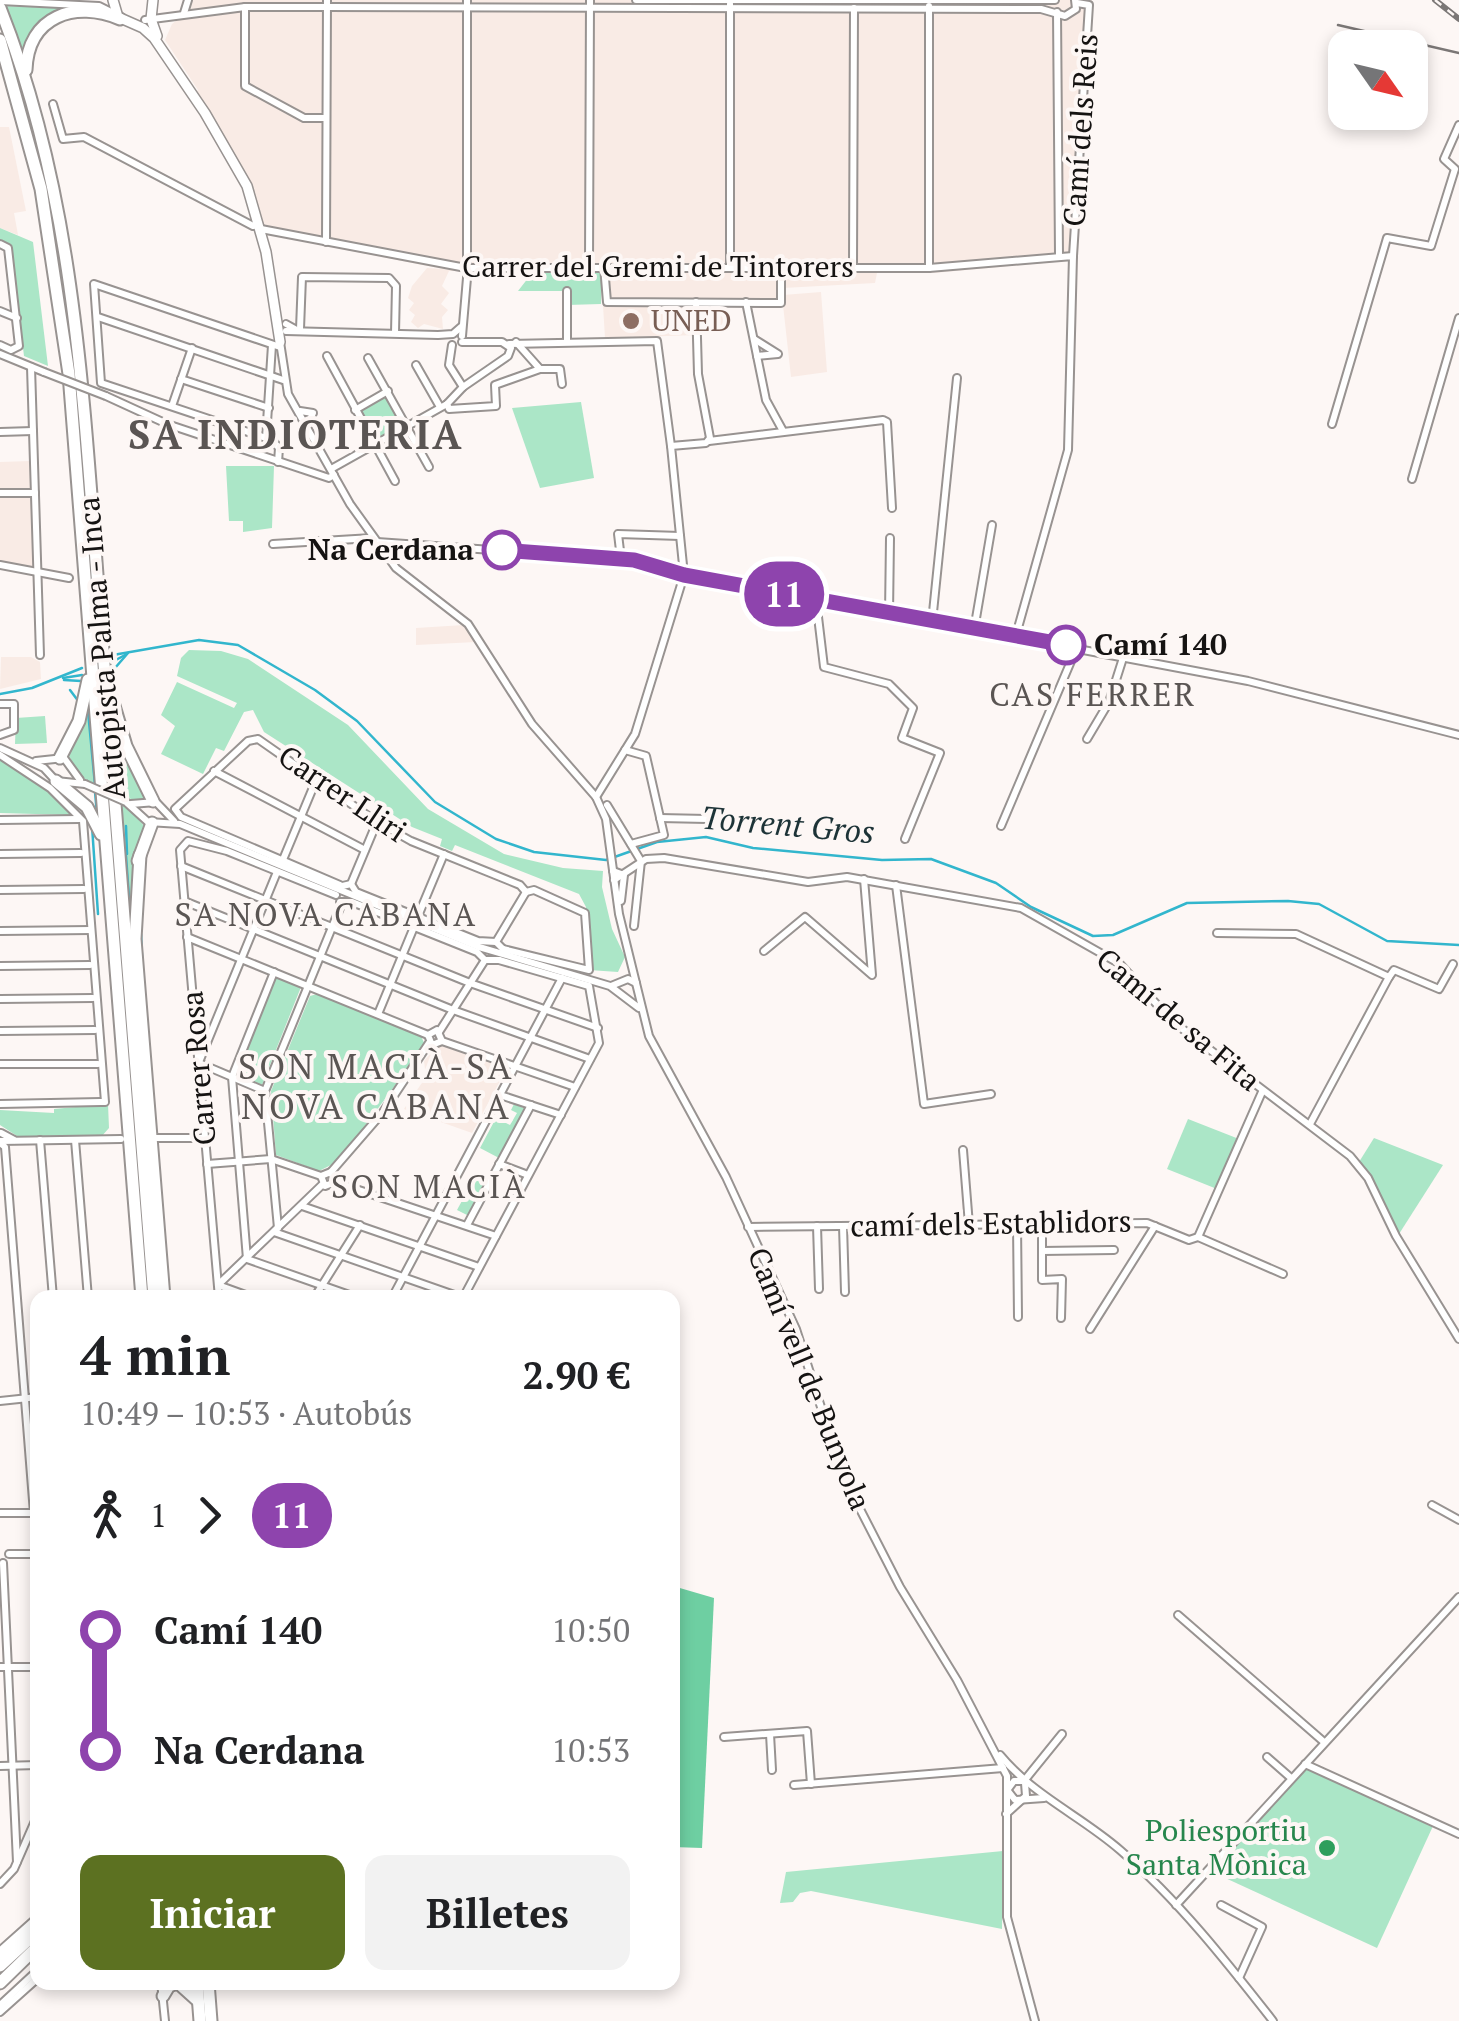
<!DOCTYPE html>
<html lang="es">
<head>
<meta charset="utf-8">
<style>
  body { margin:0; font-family:"PT Serif",serif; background:#f2f2f2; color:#202124; height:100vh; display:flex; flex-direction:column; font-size:38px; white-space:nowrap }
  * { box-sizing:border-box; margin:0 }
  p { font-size:32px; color:#757577 }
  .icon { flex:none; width:55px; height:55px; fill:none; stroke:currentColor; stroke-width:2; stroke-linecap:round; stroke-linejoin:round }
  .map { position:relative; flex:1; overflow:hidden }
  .details { position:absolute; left:30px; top:1290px; width:650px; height:700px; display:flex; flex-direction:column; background:#fff; border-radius:20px; box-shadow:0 5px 15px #0003 }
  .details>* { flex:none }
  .badge { padding:0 20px; border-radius:32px; font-size:35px; line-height:65px }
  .needle { width:65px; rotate:124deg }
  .tools { position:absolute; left:1328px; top:30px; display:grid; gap:20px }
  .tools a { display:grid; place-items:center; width:100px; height:100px; border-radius:20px; background:#fff; box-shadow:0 5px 15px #0003; font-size:50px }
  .map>.badge { position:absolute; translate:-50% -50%; box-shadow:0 0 0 5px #fff }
  .legs { display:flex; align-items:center; gap:15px; height:110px; padding:0 50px; font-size:32px }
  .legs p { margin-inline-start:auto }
  .summary { display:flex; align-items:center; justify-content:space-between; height:170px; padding:0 50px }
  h1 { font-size:55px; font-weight:700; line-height:75px }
  .cta { display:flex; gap:20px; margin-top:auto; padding:20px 50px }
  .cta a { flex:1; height:115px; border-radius:20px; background:#5c7121; color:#fff; font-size:40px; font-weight:700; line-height:115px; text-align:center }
  .cta a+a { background:#f2f2f2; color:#202124 }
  ul { padding:0 50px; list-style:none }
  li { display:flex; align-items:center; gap:35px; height:120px; font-size:38px }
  li i { display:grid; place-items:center; width:15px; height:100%; margin:0 12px; background:currentColor }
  li i::after { content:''; width:25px; height:25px; margin:-12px; border:8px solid; border-radius:50%; background:#fff }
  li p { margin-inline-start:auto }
  li:first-child i { background:linear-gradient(#0000 50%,currentColor 0) }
  li:last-child i { background:linear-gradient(currentColor 50%,#0000 0) }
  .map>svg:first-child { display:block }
  .built { fill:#f9ebe5 }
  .green { fill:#abe6c7 }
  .forest { fill:#6ecfa2 }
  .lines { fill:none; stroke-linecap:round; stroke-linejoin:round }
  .stream { stroke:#32b6cd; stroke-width:2.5 }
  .minor-casing { stroke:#989391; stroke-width:10 }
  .major-casing { stroke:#989391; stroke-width:12 }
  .highway-casing { stroke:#989391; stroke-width:15 }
  .minor { stroke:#fff; stroke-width:6 }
  .major { stroke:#fff; stroke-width:9 }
  .highway { stroke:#fff; stroke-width:11 }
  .tram { stroke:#7b7776; stroke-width:2.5 }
  .rail-casing { stroke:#7b7776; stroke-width:6 }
  .rail { stroke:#fdf7f5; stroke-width:2.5; stroke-dasharray:8; stroke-linecap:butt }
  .minor-bridge-casing { stroke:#989391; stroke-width:10; stroke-linecap:butt }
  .minor-bridge { stroke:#fff; stroke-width:6 }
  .line-1-casing { stroke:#fff; stroke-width:22 }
  .line-1 { stroke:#8e44ad; stroke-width:15 }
  .education-dot { fill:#8d6e63; stroke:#fdf7f5; stroke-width:4 }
  .stop-1-dot { fill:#fff; stroke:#8e44ad; stroke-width:5 }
  .leisure-dot { fill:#2e9e5b; stroke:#fdf7f5; stroke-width:4 }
  .labels { text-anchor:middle; stroke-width:8; stroke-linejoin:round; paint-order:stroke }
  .street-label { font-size:30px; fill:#151312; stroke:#fdf7f5 }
  .education-label { font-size:30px; fill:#785e54; stroke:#fdf7f5; text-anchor:start }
  .stop-label { font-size:30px; font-weight:bold; fill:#151312; stroke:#fdf7f5; text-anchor:end }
  .leisure-label { font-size:30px; fill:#27864d; stroke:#fdf7f5; text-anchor:end }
  .neighbourhood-label { font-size:32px; letter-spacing:2.5px; fill:#5a5553; stroke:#fdf7f5 }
  .water-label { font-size:32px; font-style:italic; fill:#1d3337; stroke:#fdf7f5 }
  .quarter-label { font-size:35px; letter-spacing:2.5px; fill:#5a5553; stroke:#fdf7f5 }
  .district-label { font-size:40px; font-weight:bold; letter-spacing:2.5px; fill:#5a5553; stroke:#fdf7f5 }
</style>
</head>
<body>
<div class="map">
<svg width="1459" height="2021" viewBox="0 0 1459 2021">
  <rect width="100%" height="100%" fill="#fdf7f5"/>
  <!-- built -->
  <g class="built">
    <polygon points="190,0 1092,0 1077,260 934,273 877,273 875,283 783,288 783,295 821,292 827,372 791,377 783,305 722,306 726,325 699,325 698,335 605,338 601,273 449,271 442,286 449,293 441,304 448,310 442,317 443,329 424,324 418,328 411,322 415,315 409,310 414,303 408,298 412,286 427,268 443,269 281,237 260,224 247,186 193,94 198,90 165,40 172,24 190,10"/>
    <polygon points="0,127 9,127 26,211 14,213 18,235 0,228"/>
    <polygon points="30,461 34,569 0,563 0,462"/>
    <polygon points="464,625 476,642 416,645 416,628"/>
    <polygon points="1,657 31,657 40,662 41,679 0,689"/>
    <polygon points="441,1042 507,1068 472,1133 404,1109 426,1077 424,1061"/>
  </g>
  <!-- green -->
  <g class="green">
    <polygon points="5,6 60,8 60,9 39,24 23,55"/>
    <polygon points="0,228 33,242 48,366 24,356 11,245 0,240"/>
    <polygon points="532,273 602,273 601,304 567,305 567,291 518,291"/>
    <polygon points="388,391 407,426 374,444 355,410"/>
    <polygon points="581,402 594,478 540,488 512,408"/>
    <polygon points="226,466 274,466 272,528 243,532 243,521 229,521"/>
    <polygon points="189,650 221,651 248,659 348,725 428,809 504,854 563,868 603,871 602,887 612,929 625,957 618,972 589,970 586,907 579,894 455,845 452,851 440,846 442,839 412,827 264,732 253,710 244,712 224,751 216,748 203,774 161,754 175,726 161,715 177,682 234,708 237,703 177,676 181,658"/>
    <polygon points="89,691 96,785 80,776 69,756"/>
    <polygon points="112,706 149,797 137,801 119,795"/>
    <polygon points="45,716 47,743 15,744 16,718"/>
    <polygon points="0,759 43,786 71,815 0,813"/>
    <polygon points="120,804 130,808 144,826 128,918"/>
    <polygon points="276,977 301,987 262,1085 237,1075"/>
    <polygon points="317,994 421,1036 425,1045 339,1161 319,1171 276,1155 271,1091 310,996"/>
    <polygon points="108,1104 109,1128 101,1137 17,1136 0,1125 0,1110 54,1113 54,1109"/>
    <polygon points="514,1104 526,1109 499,1158 480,1148 496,1118 510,1125 517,1113 511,1110"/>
    <polygon points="1188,1119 1239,1139 1217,1189 1167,1169"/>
    <polygon points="1374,1138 1443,1165 1399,1234 1359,1162"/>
    <polygon points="477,1173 488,1179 469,1216 457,1210"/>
    <polygon points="1311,1768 1433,1826 1377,1948 1210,1871 1303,1770"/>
    <polygon points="1003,1851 1002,1929 811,1891 800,1893 793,1902 780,1903 786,1872"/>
  </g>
  <!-- forest -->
  <polygon class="forest" points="673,1586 714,1598 702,1848 673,1847"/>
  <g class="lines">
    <!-- stream -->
    <g class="stream">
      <polyline points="113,655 199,640 238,645 315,690 357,721 435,802 496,839 534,852 606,860 657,842 706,837 753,848 882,860 931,859 996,883 1031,907 1093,936 1113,935 1187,903 1288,901 1319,904 1387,941 1459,945"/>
      <polyline points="114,661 125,655"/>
      <polyline points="115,668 128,653"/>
      <polyline points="63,678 82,675"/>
      <polyline points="64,680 81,681"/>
      <polyline points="70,690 79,702"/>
      <polyline points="0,694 32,688 82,668"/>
      <polyline points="88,711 95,785"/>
      <polyline points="95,792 97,814"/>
      <polyline points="92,826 98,914"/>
      <polyline points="126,826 127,854"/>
      <polyline points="126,856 129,898"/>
      <polyline points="141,934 142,957"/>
    </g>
    <defs>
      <g id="minor">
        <polyline points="636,0 1055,0"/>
        <polyline points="0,1 99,6 115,14"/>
        <polyline points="730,4 730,268"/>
        <polyline points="929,6 929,268"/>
        <polyline points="245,7 245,86 304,118 325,118"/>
        <polyline points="1057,12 1059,255"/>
        <polyline points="184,13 188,0"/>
        <polyline points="145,20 245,7 327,7 1041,9 1065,16 1076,9 1075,0"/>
        <polyline points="53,104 63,139 84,137 253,226 259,225"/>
        <polyline points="261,229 466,268 929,268 1073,256 1068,450 1016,635"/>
        <polyline points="326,242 327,0"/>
        <polyline points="0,244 8,248 19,346 11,350 0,345"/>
        <polyline points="1073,256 1089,5 1077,3"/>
        <polyline points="604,266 607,302 781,303 781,268"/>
        <polyline points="589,267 590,0"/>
        <polyline points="853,267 854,8"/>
        <polyline points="746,302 766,400 783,431"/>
        <polyline points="0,311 17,318"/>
        <polyline points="98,317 283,380"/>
        <polyline points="286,324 295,329"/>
        <polyline points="300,329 302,277 389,278 396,286 395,333"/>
        <polyline points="286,331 438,335 453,334 461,327"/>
        <polyline points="462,336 467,278 467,0"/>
        <polyline points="754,339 778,354 757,356"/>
        <polyline points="280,342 288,394 350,504 396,568 468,624 532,724 596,797 606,819 619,914 649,1036 726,1177 796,1329 843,1476 900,1587 957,1680 1007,1776 1007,1917 1035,2021"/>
        <polyline points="567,342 567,291"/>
        <polyline points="509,344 657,341 671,446"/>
        <polyline points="452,345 449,365 463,387 508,356 511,348 502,342 462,342"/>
        <polyline points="0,354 44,372"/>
        <polyline points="327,356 395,481"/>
        <polyline points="368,358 429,467"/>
        <polyline points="416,365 440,407"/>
        <polyline points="31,367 40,655"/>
        <polyline points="540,369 560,369 562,384"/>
        <polyline points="181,379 269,408"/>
        <polyline points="106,396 167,424 329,478 334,475"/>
        <polyline points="447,404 449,409 496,406 495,385 540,369 516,342"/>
        <polyline points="172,406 192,348"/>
        <polyline points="355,410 388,391"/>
        <polyline points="300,411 313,413 307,426"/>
        <polyline points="1332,424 1387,238 1431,246 1455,169 1444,159 1459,125"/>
        <polyline points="0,432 33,431"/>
        <polyline points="266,438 272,345"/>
        <polyline points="709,441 883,420 887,422 892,508"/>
        <polyline points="278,462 279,448 272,440 101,383 94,284 280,347"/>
        <polyline points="331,469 447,404 463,387"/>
        <polyline points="1412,479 1459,318"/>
        <polyline points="0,493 35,493"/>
        <polyline points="377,542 633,560 684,575 1248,681 1459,735"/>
        <polyline points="273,544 372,538"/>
        <polyline points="621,559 618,534 680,536"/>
        <polyline points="0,565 69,578"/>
        <polyline points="816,600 824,667 889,684 913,708 902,738 940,753 905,839"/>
        <polyline points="889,614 890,538"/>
        <polyline points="932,622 957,378"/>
        <polyline points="974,630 992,525"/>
        <polyline points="0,704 14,704 14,730 0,735"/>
        <polyline points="1087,739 1109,702 1123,658"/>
        <polyline points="0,748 44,768 56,781 85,784"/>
        <polyline points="625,750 646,756 664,835 631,844"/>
        <polyline points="0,755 50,788 83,821 105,1102 101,1102"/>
        <polyline points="36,761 64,758 80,780"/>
        <polyline points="214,771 365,850"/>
        <polyline points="596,797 635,734 684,575 671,446 706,443 710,438 698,374 696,302"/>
        <polyline points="126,802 148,822 180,824 479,947 610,986 639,1008"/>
        <polyline points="131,804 156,802 174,821"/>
        <polyline points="607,805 641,861 634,926"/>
        <polyline points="660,818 707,819"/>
        <polyline points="0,820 79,819"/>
        <polyline points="1001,826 1077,647"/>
        <polyline points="0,854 81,853"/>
        <polyline points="282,862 317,778"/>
        <polyline points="181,866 470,983 598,1028"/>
        <polyline points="613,871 624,875 621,901"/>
        <polyline points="614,880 646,859 664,858 808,882 847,877 1021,908 1120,964 1172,1021 1350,1156 1368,1178 1396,1236 1459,1339"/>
        <polyline points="351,884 377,822"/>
        <polyline points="340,885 181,817 175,809 248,741 258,739 377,822 411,841 520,885 526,892"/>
        <polyline points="896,885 924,1104 991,1094"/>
        <polyline points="338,887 351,884 356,892 478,941 496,942 503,949"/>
        <polyline points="0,890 84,889"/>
        <polyline points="184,901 453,1010 590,1059"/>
        <polyline points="340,902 352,902 477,952 485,960 499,960"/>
        <polyline points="418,916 444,854"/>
        <polyline points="0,931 91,930"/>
        <polyline points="1217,933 1296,934 1389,977 1310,1124"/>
        <polyline points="187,937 428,1035"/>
        <polyline points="496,942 526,892"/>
        <polyline points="503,949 589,970 585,913 534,890 526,892"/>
        <polyline points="764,951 805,917 872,975 864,879"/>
        <polyline points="0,966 90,965"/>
        <polyline points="274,972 232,1077 247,1259 358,1298"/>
        <polyline points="1389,977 1394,970 1439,989 1453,964"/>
        <polyline points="611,986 628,979 636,983"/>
        <polyline points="0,999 93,998"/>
        <polyline points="378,1014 414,927"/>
        <polyline points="0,1031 95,1030"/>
        <polyline points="439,1032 485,960"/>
        <polyline points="442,1041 437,1030 428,1035 432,1045 442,1041 575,1087"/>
        <polyline points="199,1062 277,872"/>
        <polyline points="199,1063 265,1091"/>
        <polyline points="0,1064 98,1064"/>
        <polyline points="500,1095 561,1115"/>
        <polyline points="0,1104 101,1102"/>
        <polyline points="1,1133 14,1140"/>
        <polyline points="155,1138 205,1138"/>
        <polyline points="40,1140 53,1298"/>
        <polyline points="75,1140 88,1298"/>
        <polyline points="1,1141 121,1139"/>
        <polyline points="0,1143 5,1147 34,1513"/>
        <polyline points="963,1150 969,1225"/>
        <polyline points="207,1164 271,1159 321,1176"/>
        <polyline points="499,1164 528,1175"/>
        <polyline points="331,1172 383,1112 429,1043"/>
        <polyline points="335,1182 331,1172 321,1176 325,1186 335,1182 496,1236"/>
        <polyline points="302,1206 479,1267"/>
        <polyline points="1017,1224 1018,1317"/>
        <polyline points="1042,1224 1042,1280 1062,1279 1061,1318"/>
        <polyline points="467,1225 531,1105"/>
        <polyline points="817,1226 819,1289"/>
        <polyline points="843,1226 845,1292"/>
        <polyline points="748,1227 1147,1223 1189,1240 1198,1237 1283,1274"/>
        <polyline points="278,1228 265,1091 342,903"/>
        <polyline points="274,1232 463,1298 599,1043 589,986 499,960"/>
        <polyline points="1198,1237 1262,1092"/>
        <polyline points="1042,1251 1114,1250"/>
        <polyline points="219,1284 323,1184"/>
        <polyline points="218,1285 254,1298"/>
        <polyline points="219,1298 180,850 188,841 227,851 336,895"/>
        <polyline points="314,1298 360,1225"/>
        <polyline points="392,1298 562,978"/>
        <polyline points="1090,1329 1155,1226"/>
        <polyline points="0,1401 38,1397"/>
        <polyline points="1432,1505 1459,1520"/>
        <polyline points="0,1513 36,1513"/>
        <polyline points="9,1554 37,1554"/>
        <polyline points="36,1554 38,1586"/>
        <polyline points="3,1563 17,1862"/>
        <polyline points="1178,1615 1324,1742"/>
        <polyline points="0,1667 38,1667"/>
        <polyline points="770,1734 772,1770"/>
        <polyline points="724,1737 807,1731 811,1784"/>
        <path d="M 1000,1755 C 1034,1796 1081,1816 1120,1850 C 1178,1900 1226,1961 1273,2021"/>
        <polyline points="1267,1757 1291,1778"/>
        <polyline points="1305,1764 1459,1834"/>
        <polyline points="0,1766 38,1765"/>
        <polyline points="794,1785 1003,1768"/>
        <polyline points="1008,1789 1014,1781 1024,1781 1062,1734"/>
        <polyline points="1008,1791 1015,1800 1044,1798"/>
        <polyline points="1006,1814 1026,1796 1025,1783"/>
        <polyline points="0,1884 14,1869 38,1814"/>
        <polyline points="1176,1905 1459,1597"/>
        <polyline points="1221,1905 1262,1927 1239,1978"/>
        <polyline points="161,1982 165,2021"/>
        <polyline points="0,2005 38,1970"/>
        <polyline points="0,2012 38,1978"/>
      </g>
      <g id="major">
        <polyline points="113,0 118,17 143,28 154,38 205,113 247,186 266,252 280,342"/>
        <polyline points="153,0 151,19 157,36"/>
      </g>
      <g id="highway">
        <path d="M 0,8 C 78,204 84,418 101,626 C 118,850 136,1074 154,1298"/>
        <polyline points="0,40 41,189 69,374 142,1298"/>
        <path d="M 26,70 C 28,16 75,0 120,19"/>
        <polyline points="112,699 126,746 153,801"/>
        <polyline points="60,758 79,721 88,680"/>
        <polyline points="56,781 87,807 101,834"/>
        <polyline points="140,855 135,939 164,1298"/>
        <polyline points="138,861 152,823"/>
        <polyline points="0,1954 38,1920"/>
        <polyline points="0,1966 38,1931"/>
        <polyline points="197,1982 200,2021"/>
        <polyline points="208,1982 211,2021"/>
        <polyline points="0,1983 38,1946"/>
        <polyline points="163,1996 169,1986 178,1983 198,2001"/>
      </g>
    </defs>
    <!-- minor casing -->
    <use href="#minor" class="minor-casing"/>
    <!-- major casing -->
    <use href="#major" class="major-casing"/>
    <!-- highway casing -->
    <use href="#highway" class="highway-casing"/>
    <!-- minor -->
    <use href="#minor" class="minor"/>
    <!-- major -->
    <use href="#major" class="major"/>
    <!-- highway -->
    <use href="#highway" class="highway"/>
    <!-- tram -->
    <polyline class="tram" points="1338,25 1459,53"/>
    <defs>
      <polyline id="rail" points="1435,0 1459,19"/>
    </defs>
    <!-- rail casing -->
    <use href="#rail" class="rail-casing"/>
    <!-- rail -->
    <use href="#rail" class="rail"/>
    <defs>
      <g id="minor-bridge">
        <polyline points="44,372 106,396"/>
        <polyline points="85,784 126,802"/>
      </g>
    </defs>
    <!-- minor-bridge casing -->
    <use href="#minor-bridge" class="minor-bridge-casing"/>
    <!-- minor-bridge -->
    <use href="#minor-bridge" class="minor-bridge"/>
  </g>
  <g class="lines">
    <defs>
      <polyline id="line-1" points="502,550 634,560 684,575 1066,645"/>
    </defs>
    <!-- line-1 casing -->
    <use href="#line-1" class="line-1-casing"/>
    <!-- line-1 -->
    <use href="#line-1" class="line-1"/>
  </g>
  <!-- markers -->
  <circle class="education-dot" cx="631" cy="321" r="10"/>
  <g class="stop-1-dot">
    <circle cx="502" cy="550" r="18"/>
    <circle cx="1066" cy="645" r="18"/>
  </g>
  <circle class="leisure-dot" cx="1327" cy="1848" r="10"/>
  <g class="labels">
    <!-- street labels -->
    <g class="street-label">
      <text transform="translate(1081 130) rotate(-86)" y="10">Camí dels Reis</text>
      <text x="658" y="277">Carrer del Gremi de Tintorers</text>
      <text transform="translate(102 648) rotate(-95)" y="10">Autopista Palma - Inca</text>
      <text transform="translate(342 794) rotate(34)" y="10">Carrer Lliri</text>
      <text transform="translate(1178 1020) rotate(40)" y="10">Camí de sa Fita</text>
      <text transform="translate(199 1068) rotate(-95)" y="10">Carrer Rosa</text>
      <text transform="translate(991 1224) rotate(-1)" y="10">camí dels Establidors</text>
      <text transform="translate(809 1379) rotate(68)" y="10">Camí vell de Bunyola</text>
    </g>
    <!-- education labels -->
    <g class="education-label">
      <text x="651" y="331">UNED</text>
    </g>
    <!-- stop labels -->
    <g class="stop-label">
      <text x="474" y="560">Na Cerdana</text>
      <text x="1094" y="655" text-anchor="start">Camí 140</text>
    </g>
    <!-- leisure labels -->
    <g class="leisure-label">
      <text x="1307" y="1841">Poliesportiu<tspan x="1307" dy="34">Santa Mònica</tspan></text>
    </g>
    <!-- neighbourhood labels -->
    <g class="neighbourhood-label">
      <text x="1093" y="706">CAS FERRER</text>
      <text x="326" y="926">SA NOVA CABANA</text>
      <text x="429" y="1198">SON MACIÀ</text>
    </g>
    <!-- water labels -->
    <g class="water-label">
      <text transform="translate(788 825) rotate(5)" y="11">Torrent Gros</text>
    </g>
    <!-- quarter labels -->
    <g class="quarter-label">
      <text x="376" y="1079">SON MACIÀ-SA<tspan x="376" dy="40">NOVA CABANA</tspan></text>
    </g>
    <!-- district labels -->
    <g class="district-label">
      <text x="296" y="449">SA INDIOTERIA</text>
    </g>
  </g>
</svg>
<div class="tools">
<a><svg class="needle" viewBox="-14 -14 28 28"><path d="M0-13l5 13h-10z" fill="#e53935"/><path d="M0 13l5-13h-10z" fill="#757577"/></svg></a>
</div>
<b class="badge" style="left:784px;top:594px;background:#8e44ad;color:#fff">11</b>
<section class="details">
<div class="summary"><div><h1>4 min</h1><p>10:49 – 10:53 · Autobús</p></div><b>2.90 €</b></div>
<div class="legs"><svg class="icon" aria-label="walk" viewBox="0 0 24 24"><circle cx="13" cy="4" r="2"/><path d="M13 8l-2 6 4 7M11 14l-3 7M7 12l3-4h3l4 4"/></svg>1<svg class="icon" aria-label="forward" viewBox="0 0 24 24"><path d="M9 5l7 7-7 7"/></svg><b class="badge" style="background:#8e44ad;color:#fff">11</b></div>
<ul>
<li><i style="color:#8e44ad"></i><b>Camí 140</b><p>10:50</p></li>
<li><i style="color:#8e44ad"></i><b>Na Cerdana</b><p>10:53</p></li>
</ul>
<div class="cta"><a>Iniciar</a><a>Billetes</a></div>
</section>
</div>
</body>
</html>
